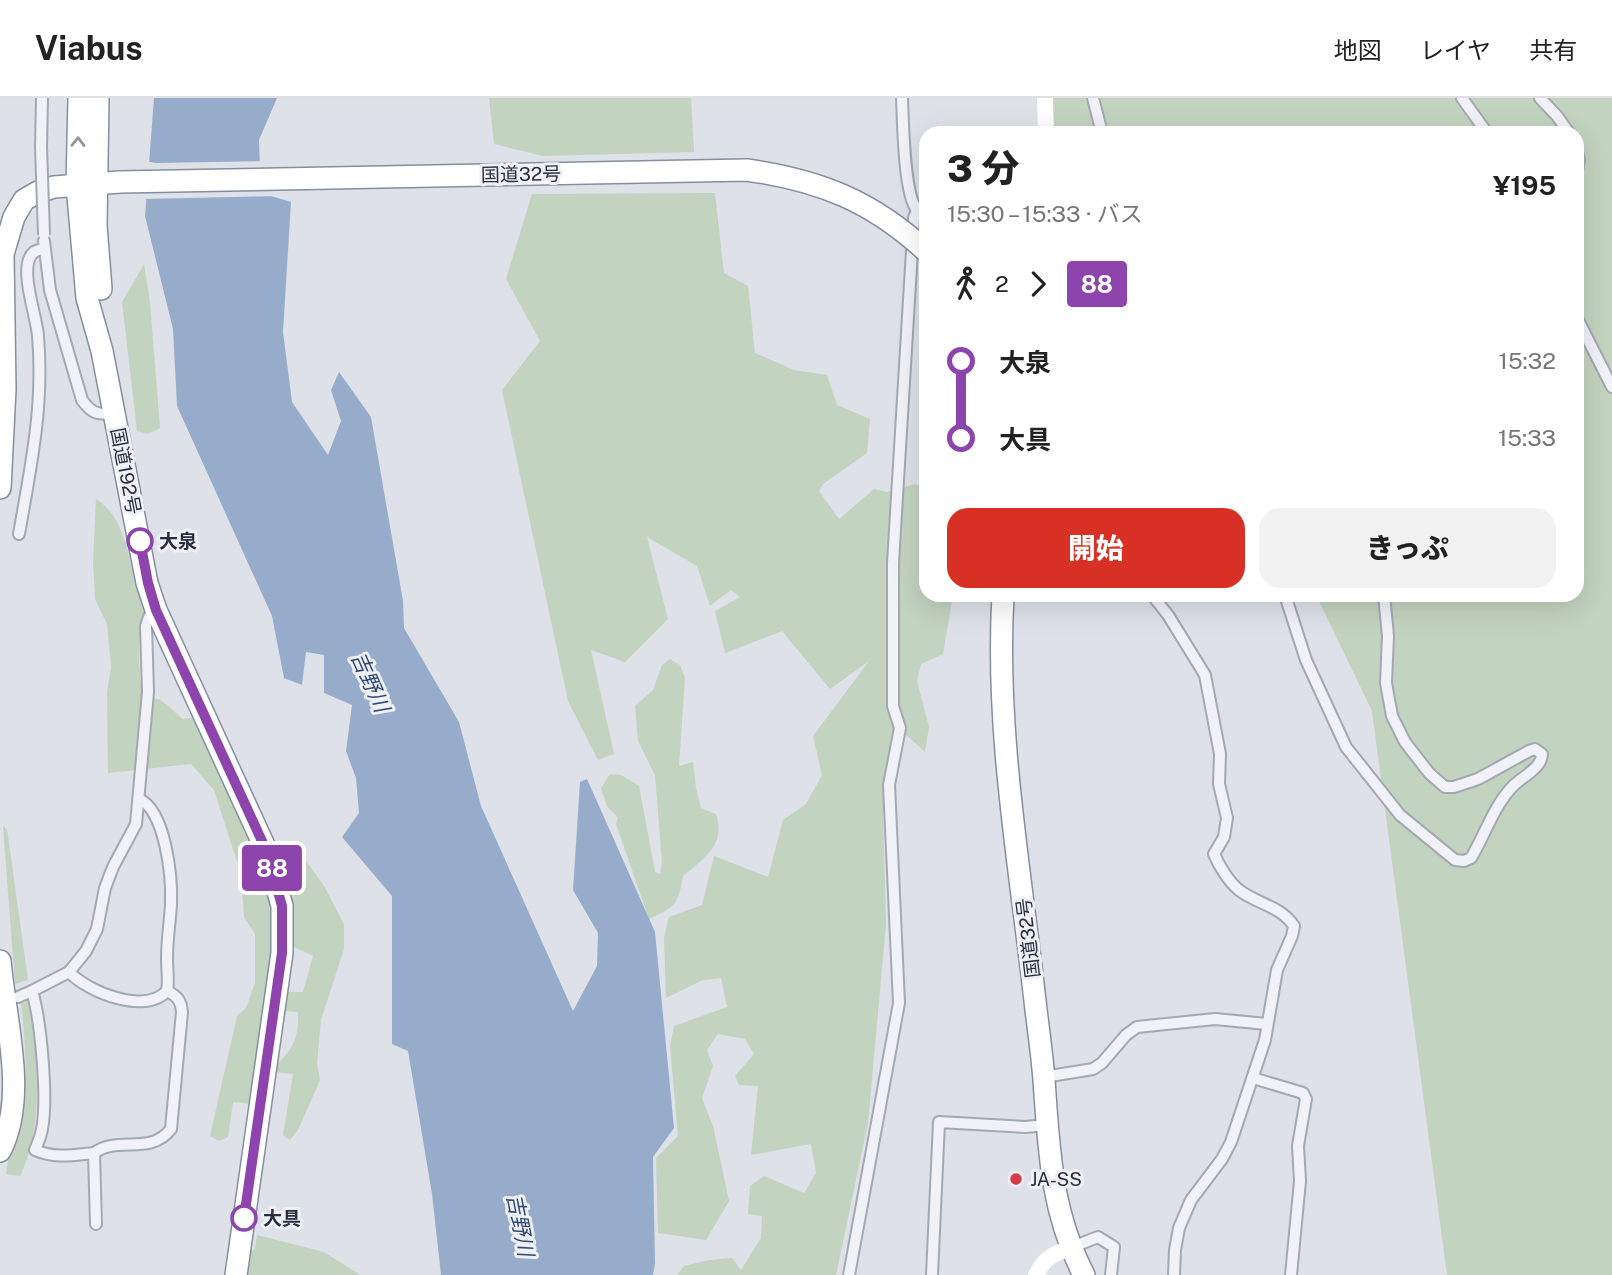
<!DOCTYPE html>
<html lang="ja">
<head>
<meta charset="utf-8">
<style>
  body { margin:0; font-family:"Public Sans","Noto Sans JP",sans-serif; background:#f2f2f2; color:#222; height:100vh; display:flex; flex-direction:column; font-size:26px; white-space:nowrap }
  * { box-sizing:border-box; margin:0 }
  p { font-size:23px; color:#767676 }
  .icon { flex:none; width:38px; height:38px; fill:none; stroke:currentColor; stroke-width:2; stroke-linecap:round; stroke-linejoin:round }
  .map { position:relative; flex:1; overflow:hidden }
  .panel { position:absolute; left:919px; top:28px; width:665px; height:476px; display:flex; flex-direction:column; background:#fff; border-radius:21px; box-shadow:0 7px 28px #0002 }
  .panel>* { flex:none }
  .badge { padding:0 14px; border-radius:5px; font-size:24px; line-height:46px }
  .map>.badge { position:absolute; translate:-50% -50%; box-shadow:0 0 0 4px #fff }
  .legs { display:flex; align-items:center; gap:10px; height:77px; padding:0 28px; font-size:23px }
  .legs p { margin-inline-start:auto }
  .summary { display:flex; align-items:center; justify-content:space-between; height:119px; padding:0 28px }
  h1 { font-size:38px; font-weight:800; line-height:52px }
  .button { display:flex; gap:14px; margin-top:auto; padding:14px 28px }
  .button a { flex:1; height:80px; border-radius:21px; background:#d93025; color:#fff; font-size:28px; font-weight:800; line-height:80px; text-align:center }
  .button a+a { background:#f2f2f2; color:#222 }
  ul { padding:0 28px; list-style:none }
  li { display:flex; align-items:center; gap:24px; height:77px; font-size:26px }
  li i { display:grid; place-items:center; width:10px; height:100%; margin:0 9px; background:currentColor }
  li i::after { content:''; width:18px; height:18px; margin:-9px; border:5px solid; border-radius:50%; background:#fff }
  li p { margin-inline-start:auto }
  li:first-child i { background:linear-gradient(#0000 50%,currentColor 0) }
  li:last-child i { background:linear-gradient(currentColor 50%,#0000 0) }
  header { display:flex; align-items:center; gap:42px; box-sizing:border-box; height:98px; padding:0 35px; background:#fff; border-bottom:2px solid #e0e0e0 }
  header strong { font-size:33px }
  nav { display:flex; gap:38px; margin-inline-start:auto; font-size:24px }
  .map>svg:first-child { display:block }
  .green { fill:#c2d3bf }
  .water { fill:#97accb }
  .pier { fill:#dee1e8 }
  .lines { fill:none; stroke-linecap:round; stroke-linejoin:round }
  .street-casing { stroke:#a3a8b2; stroke-width:14 }
  .highway-casing { stroke:#858da0; stroke-width:24 }
  .street { stroke:#f1f2f7; stroke-width:10 }
  .secondary { stroke:#fff; stroke-width:16 }
  .highway { stroke:#fff; stroke-width:21 }
  .street-bridge-casing { stroke:#a3a8b2; stroke-width:14; stroke-linecap:butt }
  .highway-bridge-casing { stroke:#858da0; stroke-width:24; stroke-linecap:butt }
  .street-bridge { stroke:#f1f2f7; stroke-width:10 }
  .highway-bridge { stroke:#fff; stroke-width:21 }
  .oneway { stroke:#9296a0 }
  .line-1-casing { stroke:#fff; stroke-width:16 }
  .line-1 { stroke:#8e44ad; stroke-width:10 }
  .stop-1-dot { fill:#fff; stroke:#8e44ad; stroke-width:3.5 }
  .poi-dot { fill:#d53b46; stroke:#eef0f6; stroke-width:2.5 }
  .labels { text-anchor:middle; stroke-width:6; stroke-linejoin:round; paint-order:stroke }
  .street-label { font-size:19px; fill:#262e40; stroke:#eef0f6 }
  .stop-label { font-size:19px; font-weight:bold; fill:#262e40; stroke:#eef0f6; text-anchor:start }
  .poi-label { font-size:19px; fill:#262e40; stroke:#eef0f6; text-anchor:start }
  .water-label { font-size:21px; font-style:italic; fill:#2e4976; stroke:#eef0f6 }
</style>
</head>
<body>
<header>
<strong>Viabus</strong>
<nav><a>地図</a><a>レイヤ</a><a>共有</a></nav>
</header>
<div class="map">
<svg width="1612" height="1177" viewBox="0 0 1612 1177">
  <rect width="100%" height="100%" fill="#dee1e8"/>
  <!-- green -->
  <g class="green">
    <polygon points="489,0 691,0 694,54 543,58 494,46"/>
    <polygon points="1051,0 1612,0 1612,1177 1447,1177 1372,613 1316,497 1577,497 1577,35 1052,35"/>
    <polygon points="715,95 724,175 748,188 755,255 794,272 827,277 837,307 870,321 867,355 823,386 819,393 839,421 874,391 887,394 915,386 926,391 926,497 953,497 943,556 921,566 917,583 929,629 925,654 900,631 883,719 886,827 868,1025 836,1177 677,1177 684,1168 709,1162 732,1160 741,1172 761,1140 762,1118 748,1116 750,1088 764,1078 804,1095 816,1075 811,1046 751,1057 758,988 739,987 735,978 754,956 745,941 718,936 707,952 713,968 702,1000 713,1028 729,1103 706,1142 658,1135 656,1060 678,1038 670,948 674,928 727,909 721,880 703,882 666,900 664,839 669,819 702,807 714,758 768,779 783,722 806,706 822,677 813,638 869,563 830,591 782,533 725,555 715,513 740,499 731,492 710,508 697,468 647,439 668,521 625,564 591,552 614,656 598,662 568,603 502,292 540,243 506,181 532,96"/>
    <polygon points="144,166 150,204 160,330 148,336 137,333 122,204"/>
    <path d="M 96,401 C 125,419 129,460 136,491 L 145,490 L 152,509 C 132,526 140,574 142,598 L 161,602 L 183,621 L 195,619 L 269,781 L 285,779 L 281,760 L 298,752 L 324,788 L 344,826 L 344,851 L 321,922 L 317,965 L 320,982 L 298,1032 L 290,1042 L 283,1037 L 293,976 L 273,974 C 276,966 279,965 284,959 C 296,947 299,931 298,914 L 285,913 L 288,894 L 303,894 L 313,858 L 294,849 L 272,881 L 254,1006 L 233,1004 L 228,1039 L 219,1043 L 210,1038 L 237,918 L 246,910 L 255,885 L 255,836 L 244,819 L 241,776 L 214,692 L 191,666 L 108,675 L 107,594 L 111,569 L 107,526 L 95,501 L 93,465 Z"/>
    <path d="M 670,561 L 680,567 L 685,580 L 679,668 L 693,664 L 696,690 L 701,710 L 716,716 C 726,747 705,760 683,778 C 678,807 675,809 649,821 L 616,726 L 618,720 L 607,708 L 601,690 L 610,676 L 621,677 L 639,688 L 655,774 L 660,776 L 662,764 L 655,677 L 638,643 L 635,608 L 653,592 L 662,567 Z"/>
    <polygon points="3,728 7,731 28,882 15,886"/>
    <path d="M 30,903 C 36,962 46,1023 20,1078 L 6,1076 C 7,1059 16,1044 20,1028 C 28,987 26,947 21,906 Z"/>
    <polygon points="257,1137 324,1154 360,1177 246,1177 250,1154 255,1151"/>
  </g>
  <!-- water -->
  <polygon class="water" points="154,0 277,0 259,42 261,95 291,104 283,234 292,304 328,357 341,323 331,292 339,274 371,319 403,503 404,530 459,624 481,708 573,913 597,868 598,835 573,792 580,684 587,681 655,834 674,1030 653,1059 655,1166 653,1177 441,1177 432,1096 408,953 392,946 392,798 342,739 359,715 356,680 346,653 352,607 324,595 324,557 306,554 302,587 284,580 272,518 177,308 173,231 145,118"/>
  <!-- pier -->
  <polygon class="pier" points="144,63 156,65 263,63 264,93 281,98 142,101"/>
  <g class="lines">
    <defs>
      <g id="street">
        <path d="M 902,0 C 903,25 904,86 914,107 C 916,113 921,115 926,118"/>
        <polyline points="1093,0 1102,35"/>
        <polyline points="1462,0 1487,35"/>
        <polyline points="1540,0 1557,18 1569,35"/>
        <polyline points="41,49 42,0"/>
        <polyline points="1577,54 1579,62 1577,72"/>
        <path d="M 44,143 L 50,192 L 82,302 C 92,316 98,317 115,315"/>
        <polyline points="1577,220 1612,289"/>
        <path d="M 19,436 C 31,367 44,308 38,238 C 37,219 17,167 34,154 C 35,153 43,151 44,150"/>
        <path d="M 1152,497 L 1168,517 L 1205,577 L 1220,656 L 1219,686 L 1227,720 L 1224,739 L 1214,756 C 1219,768 1229,784 1239,792 C 1257,806 1281,808 1294,828 L 1292,838 L 1277,872 L 1265,942 L 1231,1044 L 1222,1061 L 1191,1102 L 1179,1130 L 1175,1152 L 1174,1177"/>
        <path d="M 1285,497 L 1306,562 L 1346,649 L 1400,717 L 1455,762 L 1464,763 L 1471,760 C 1486,735 1493,709 1513,688 C 1523,678 1542,670 1542,656 L 1535,651 L 1529,653 L 1478,681 L 1454,689 L 1445,689 L 1429,675 L 1405,644 L 1392,618 L 1386,585 L 1388,538 L 1384,497"/>
        <path d="M 69,874 C 88,894 145,917 167,893 C 169,882 167,872 167,860 C 167,842 170,824 171,806 C 172,780 166,713 139,701"/>
        <path d="M 32,893 C 41,923 48,1001 42,1031 C 41,1038 38,1045 35,1052 C 56,1061 73,1057 94,1055"/>
        <polyline points="18,899 32,893 69,874 86,853 97,831 105,790 113,769 136,726 148,594 146,528 149,519 156,512"/>
        <polyline points="1044,979 1093,971 1102,965 1126,937 1137,929 1215,921 1267,926"/>
        <polyline points="1253,980 1303,995 1306,1001 1298,1048 1300,1083 1291,1177"/>
        <path d="M 96,1126 L 94,1055 C 118,1037 150,1058 171,1031 L 182,914 C 181,902 177,898 167,893"/>
        <polyline points="1070,1150 1098,1139 1114,1149 1111,1177"/>
        <polyline points="849,1177 899,905 889,687 900,630 893,608 893,465 914,120 917,113"/>
        <polyline points="932,1177 939,1024 1025,1029 1047,1027"/>
      </g>
      <g id="highway">
        <polyline points="79,0 77,87 87,200 102,253 147,485 156,512 267,754 282,808 282,855 236,1177"/>
        <polyline points="98,0 96,127 101,191"/>
        <polyline points="0,390 5,291 3,156 14,119 24,102 38,94 54,89 120,84"/>
        <path d="M 1003,497 C 995,633 1020,768 1035,903 C 1038,929 1042,956 1044,982 C 1049,1052 1051,1114 1084,1177"/>
        <path d="M 0,863 C 5,921 28,999 0,1053"/>
      </g>
    </defs>
    <!-- street casing -->
    <use href="#street" class="street-casing"/>
    <!-- highway casing -->
    <use href="#highway" class="highway-casing"/>
    <!-- street -->
    <use href="#street" class="street"/>
    <!-- secondary -->
    <g class="secondary">
      <polyline points="1045,0 1046,35"/>
      <path d="M 1036,1177 C 1044,1160 1053,1156 1070,1150"/>
    </g>
    <!-- highway -->
    <use href="#highway" class="highway"/>
    <defs>
      <polyline id="street-bridge" points="41,49 44,137"/>
      <path id="highway-bridge" d="M 120,84 L 747,72 C 819,82 872,103 926,153"/>
    </defs>
    <!-- street-bridge casing -->
    <use href="#street-bridge" class="street-bridge-casing"/>
    <!-- highway-bridge casing -->
    <use href="#highway-bridge" class="highway-bridge-casing"/>
    <!-- street-bridge -->
    <use href="#street-bridge" class="street-bridge"/>
    <!-- highway-bridge -->
    <use href="#highway-bridge" class="highway-bridge"/>
  </g>
  <!-- one-way arrows -->
  <defs><path id="oneway-chevron" d="M-2-3.5L2.5 0L-2 3.5" fill="none" stroke-width="1.6" stroke-linecap="round" stroke-linejoin="round" transform="scale(1.75)"/></defs>
  <use class="oneway" href="#oneway-chevron" transform="translate(78 44) rotate(-89)"/>
  <g class="lines">
    <defs>
      <polyline id="line-1" points="140,443 148,485 156,512 267,754 282,808 282,855 244,1120"/>
    </defs>
    <!-- line-1 casing -->
    <use href="#line-1" class="line-1-casing"/>
    <!-- line-1 -->
    <use href="#line-1" class="line-1"/>
  </g>
  <!-- markers -->
  <g class="stop-1-dot">
    <circle cx="140" cy="443" r="12"/>
    <circle cx="244" cy="1120" r="12"/>
  </g>
  <circle class="poi-dot" cx="1016" cy="1081" r="7"/>
  <g class="labels">
    <!-- street labels -->
    <g class="street-label">
      <text transform="translate(521 76) rotate(-1)" y="7">国道32号</text>
      <text transform="translate(126 373) rotate(79)" y="7">国道192号</text>
      <text transform="translate(1028 840) rotate(-97)" y="7">国道32号</text>
    </g>
    <!-- stop labels -->
    <g class="stop-label">
      <text x="159" y="450">大泉</text>
      <text x="263" y="1127">大具</text>
    </g>
    <!-- poi labels -->
    <g class="poi-label">
      <text x="1030" y="1088">JA-SS</text>
    </g>
    <!-- water labels -->
    <g class="water-label">
      <text transform="translate(370 584) rotate(66)" y="7">吉野川</text>
      <text transform="translate(520 1127) rotate(79)" y="7">吉野川</text>
    </g>
  </g>
</svg>
<b class="badge" style="left:272px;top:770px;background:#8e44ad;color:#fff">88</b>
<section class="panel">
<div class="summary"><div><h1>3 分</h1><p>15:30 – 15:33 · バス</p></div><b>¥195</b></div>
<div class="legs"><svg class="icon" aria-label="walk" viewBox="0 0 24 24"><circle cx="13" cy="4" r="2"/><path d="M13 8l-2 6 4 7M11 14l-3 7M7 12l3-4h3l4 4"/></svg>2<svg class="icon" aria-label="forward" viewBox="0 0 24 24"><path d="M9 5l7 7-7 7"/></svg><b class="badge" style="background:#8e44ad;color:#fff">88</b></div>
<ul>
<li><i style="color:#8e44ad"></i><b>大泉</b><p>15:32</p></li>
<li><i style="color:#8e44ad"></i><b>大具</b><p>15:33</p></li>
</ul>
<div class="button"><a>開始</a><a>きっぷ</a></div>
</section>
</div>
</body>
</html>
